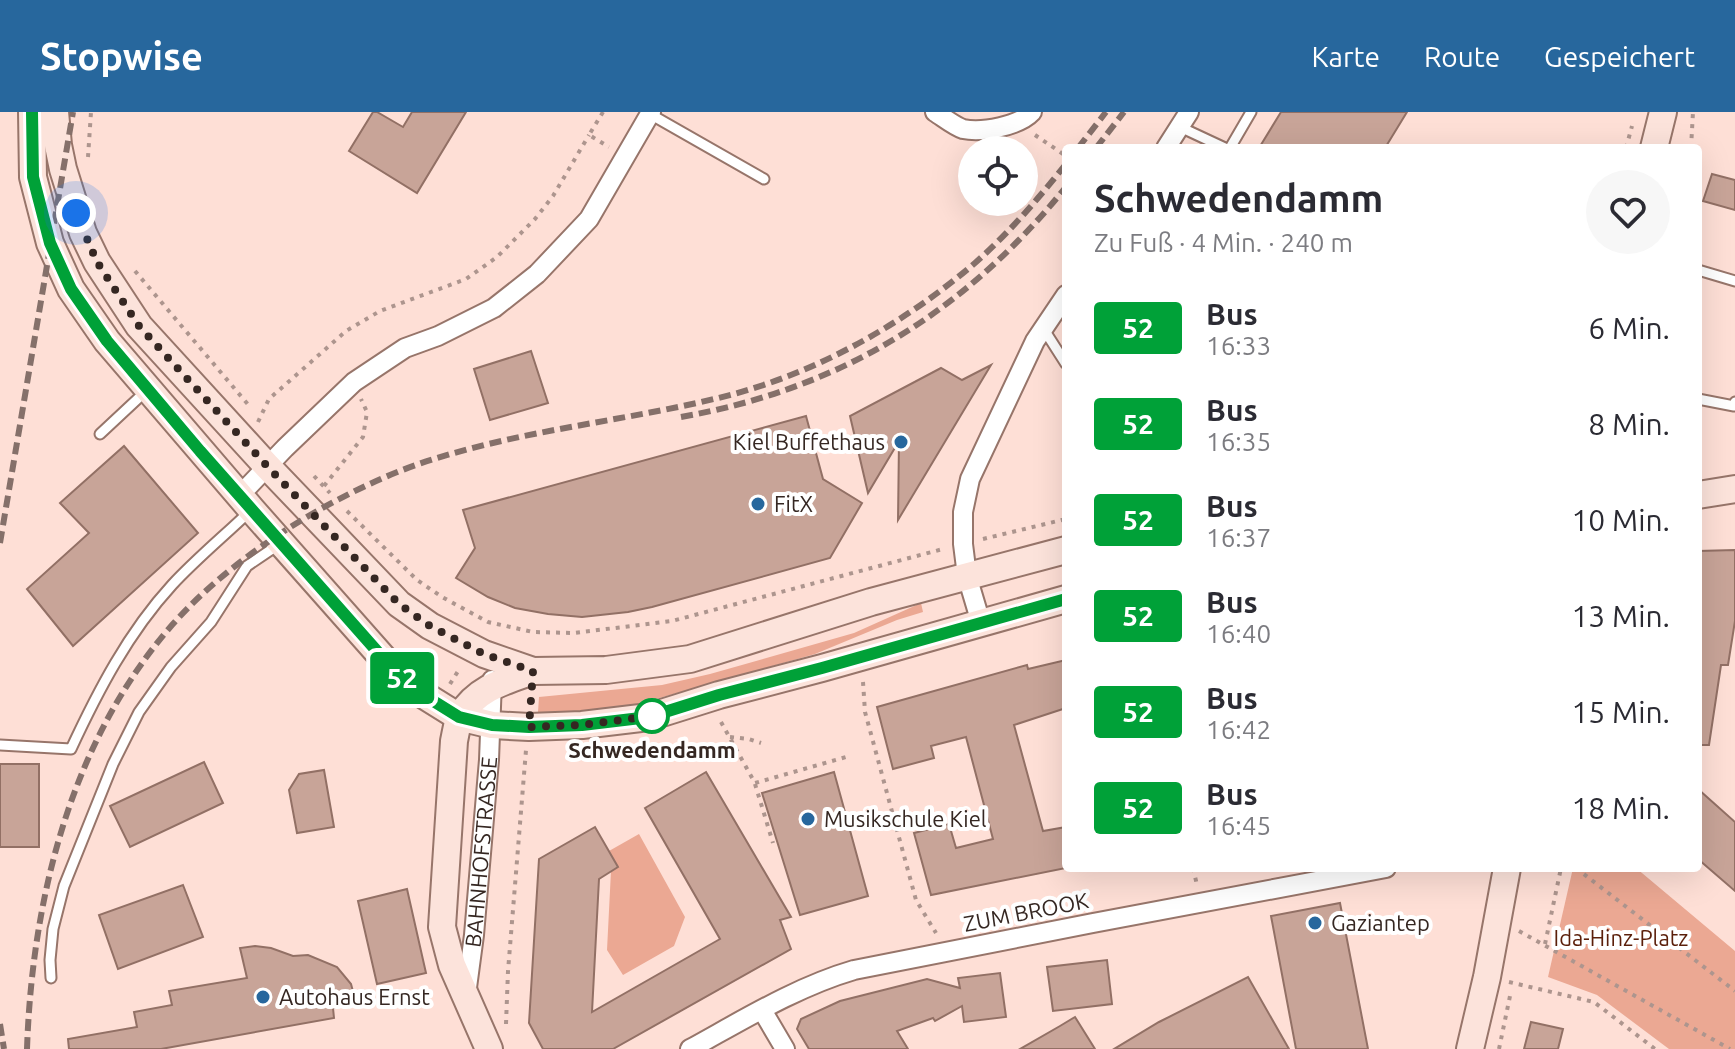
<!DOCTYPE html>
<html lang="de">
<head>
<meta charset="utf-8">
<style>
  body { margin:0; font-family:Ubuntu,sans-serif; background:#f7f7f7; color:#2b2b33; height:100vh; display:flex; flex-direction:column; font-size:30px; white-space:nowrap }
  * { box-sizing:border-box; margin:0 }
  p { font-size:26px; color:#7c7c81 }
  .icon { flex:none; width:44px; height:44px; fill:none; stroke:currentColor; stroke-width:2; stroke-linecap:round; stroke-linejoin:round }
  .map { position:relative; flex:1; overflow:hidden }
  .drawer { position:absolute; left:1062px; top:32px; width:640px; height:728px; display:flex; flex-direction:column; background:#fff; border-radius:8px; box-shadow:0 8px 32px #0002 }
  .drawer>* { flex:none }
  .badge { padding:0 16px; border-radius:6px; font-size:28px; line-height:52px }
  .controls { position:absolute; left:958px; top:24px; display:grid; gap:16px }
  .controls a { display:grid; place-items:center; width:80px; height:80px; border-radius:50%; background:#fff; box-shadow:0 8px 32px #0002; font-size:40px }
  .you { position:absolute; width:40px; height:40px; margin:-20px; border:6px solid #fff; border-radius:50%; background:#1a73e8; box-shadow:0 0 0 12px #1a73e833 }
  .map>.badge { position:absolute; translate:-50% -50%; box-shadow:0 0 0 4px #fff }
  .round { display:grid; place-items:center; flex:none; width:84px; height:84px; border-radius:42px; background:#f7f7f7 }
  .head { display:flex; align-items:center; justify-content:space-between; height:136px; padding:0 32px }
  h1 { font-size:38px; font-weight:700; line-height:60px }
  ul { padding:0; list-style:none }
  li { display:flex; align-items:center; gap:24px; height:96px; padding:0 32px }
  li div { flex:1 }
  li b { display:block; font-size:30px }
  li em { font-style:normal }
  li .badge { min-width:88px; font-weight:700; text-align:center }
  header { display:flex; align-items:center; gap:48px; box-sizing:border-box; height:112px; padding:0 40px; background:#27679d; color:#fff }
  header strong { font-size:38px }
  nav { display:flex; gap:44px; margin-inline-start:auto; font-size:28px }
  .map>svg:first-child { display:block }
  .green { fill:#eba893 }
  .building { fill:#c8a498; stroke:#927065; stroke-width:2 }
  .lines { fill:none; stroke-linecap:round; stroke-linejoin:round }
  .service-casing { stroke:#97756a; stroke-width:13 }
  .minor-casing { stroke:#97756a; stroke-width:22 }
  .secondary-casing { stroke:#97756a; stroke-width:30 }
  .path { stroke:#ad958e; stroke-width:4; stroke-dasharray:4 6; stroke-linecap:butt }
  .service { stroke:#fff; stroke-width:9 }
  .minor { stroke:#fff; stroke-width:18 }
  .secondary { stroke:#fce3db; stroke-width:26 }
  .rail { stroke:#85706a; stroke-width:6; stroke-dasharray:12 6; stroke-linecap:butt }
  .line-casing { stroke:#fff; stroke-width:18 }
  .line { stroke:#00a138; stroke-width:12 }
  .walk { stroke:#352722; stroke-width:8; stroke-dasharray:0 14.4 }
  .poi-dot { fill:#27679d; stroke:#fff; stroke-width:3 }
  .stop-dot { fill:#fff; stroke:#00a138; stroke-width:4 }
  .labels { text-anchor:middle; stroke-width:8; stroke-linejoin:round; paint-order:stroke }
  .poi-label { font-size:22px; fill:#352722; stroke:#fff; text-anchor:start }
  .stop-label { font-size:22px; font-weight:bold; fill:#352722; stroke:#fff }
  .street-label { font-size:22px; fill:#352722; stroke:#fff }
  .park-label { font-size:22px; fill:#5b1f0a; stroke:#fff }
</style>
</head>
<body>
<header>
<strong>Stopwise</strong>
<nav><a>Karte</a><a>Route</a><a>Gespeichert</a></nav>
</header>
<div class="map">
<svg width="1735" height="937" viewBox="0 0 1735 937">
  <rect width="100%" height="100%" fill="#fedfd6"/>
  <!-- green -->
  <g class="green">
    <polygon points="921,491 923,500 897,508 815,542 631,594 600,600 545,602 538,600 539,585 662,573 710,562 854,521"/>
    <polygon points="639,722 685,805 674,834 623,863 607,838 611,759 618,755 609,739"/>
    <polygon points="1573,756 1636,756 1735,839 1735,937 1669,937 1597,883 1548,865"/>
  </g>
  <!-- building -->
  <g class="building">
    <polygon points="373,0 377,0 403,15 412,0 466,0 417,81 349,39"/>
    <polygon points="1281,0 1407,0 1385,36 1259,36"/>
    <polygon points="1712,62 1735,68 1735,98 1703,89"/>
    <polygon points="531,239 548,291 490,308 474,257"/>
    <polygon points="991,253 898,408 899,329 868,381 850,304 941,256 962,268"/>
    <polygon points="806,304 823,367 862,391 830,446 652,495 628,500 582,505 548,502 515,496 488,485 456,466 475,436 463,398"/>
    <polygon points="124,334 198,421 73,534 27,477 89,421 60,391"/>
    <polygon points="1735,438 1735,509 1728,553 1721,553 1709,633 1698,633 1698,439"/>
    <polygon points="1066,548 1066,596 1014,613 1043,719 1066,715 1066,756 931,783 914,721 949,712 956,736 993,727 966,625 931,634 934,646 893,657 877,595 1027,553 1028,557"/>
    <polygon points="204,650 223,691 130,735 110,694"/>
    <rect x="0" y="652" width="39" height="83"/>
    <polygon points="324,658 334,715 297,721 289,678 299,662"/>
    <polygon points="706,660 791,805 780,808 791,837 613,937 543,937 529,911 539,747 595,715 618,755 599,767 592,900 720,827 645,696"/>
    <polygon points="834,660 868,784 800,803 762,681"/>
    <polygon points="1698,677 1735,710 1735,779 1698,747"/>
    <polygon points="183,773 203,825 118,857 99,803"/>
    <polygon points="407,777 426,861 377,872 358,789"/>
    <polygon points="1340,791 1368,937 1296,937 1271,804"/>
    <polygon points="255,834 271,836 293,844 308,843 337,855 351,872 356,891 333,896 334,906 161,937 69,937 68,927 137,915 134,900 172,893 169,879 247,866 240,836"/>
    <polygon points="1107,848 1112,892 1053,899 1047,855"/>
    <polygon points="1000,861 1006,905 964,910 962,894 935,909 933,906 897,919 908,937 809,937 797,917 801,907 840,889 927,867 960,876 958,866"/>
    <polygon points="1248,865 1289,937 1114,937 1159,910"/>
    <polygon points="1075,905 1095,937 1020,937 1060,914"/>
    <polygon points="1531,910 1563,917 1558,937 1524,937"/>
  </g>
  <g class="lines">
    <defs>
      <g id="service">
        <polyline points="650,2 764,67"/>
        <polyline points="1180,15 1225,36"/>
        <polyline points="1230,36 1251,0"/>
        <polyline points="1698,158 1735,169"/>
        <polyline points="1043,216 1066,252"/>
        <polyline points="1698,287 1734,294 1735,290"/>
        <polyline points="100,322 145,280"/>
        <path d="M 0,633 L 71,637 C 98,579 128,521 172,473 C 196,447 224,424 249,400"/>
        <polyline points="51,866 50,848 53,817 64,774 113,652 139,600 171,555 211,510 247,454 278,433"/>
      </g>
      <g id="minor">
        <path d="M 935,0 C 943,5 954,14 963,17 C 982,21 1019,14 1032,0"/>
        <polyline points="1166,36 1189,0"/>
        <polyline points="240,383 285,336 354,270 405,236 438,224 494,196 537,162 589,107 651,0"/>
        <polyline points="981,511 967,464 963,432 963,400 970,367 1035,229 1066,183"/>
        <path id="s1" d="M 466,883 L 474,823 L 489,648 L 492,568"/>
        <polyline points="762,898 785,937"/>
        <path d="M 690,937 C 743,908 796,875 854,858 L 1093,811 L 1386,756"/>
      </g>
      <g id="secondary">
        <polyline points="32,0 33,65 50,131 71,177 107,229 252,398 406,572 459,605 492,613 529,615 582,613 649,605 719,583 822,556 1066,487"/>
        <polyline points="55,0 58,33 63,57 83,121 97,150 139,214 267,354 399,492 430,514 484,542 533,559 606,558 690,547 871,490 1066,438"/>
        <polyline points="1654,36 1663,0"/>
        <polyline points="1698,383 1735,377"/>
        <path d="M 489,937 L 452,853 L 442,815 L 454,629 C 456,620 457,610 461,603 C 477,576 505,569 533,559"/>
        <polyline points="1470,937 1487,865 1507,756"/>
      </g>
    </defs>
    <!-- service casing -->
    <use href="#service" class="service-casing"/>
    <!-- minor casing -->
    <use href="#minor" class="minor-casing"/>
    <!-- secondary casing -->
    <use href="#secondary" class="secondary-casing"/>
    <!-- path -->
    <g class="path">
      <polyline points="603,0 589,23 609,35"/>
      <polyline points="1035,23 1066,44"/>
      <polyline points="1626,36 1632,14"/>
      <polyline points="1691,36 1693,0"/>
      <polyline points="88,45 91,0"/>
      <polyline points="135,159 251,296"/>
      <polyline points="258,310 269,287 346,219 380,199 466,167 497,145 535,107 553,84 589,23"/>
      <polyline points="314,364 330,381"/>
      <polyline points="324,374 363,325 367,300 361,287"/>
      <polyline points="347,399 417,468 442,485 488,510 533,520 574,521 672,509 943,437"/>
      <polyline points="983,427 1066,407"/>
      <polyline points="863,570 865,600 916,788 936,821"/>
      <polyline points="450,572 460,556"/>
      <polyline points="721,610 755,671 846,645"/>
      <polyline points="730,625 749,627 761,631"/>
      <polyline points="755,672 773,731"/>
      <polyline points="1193,756 1197,773"/>
      <polyline points="1576,756 1735,879"/>
      <polyline points="1519,819 1730,937"/>
      <polyline points="1545,832 1561,756"/>
      <polyline points="1509,870 1594,890 1655,937"/>
      <polyline points="506,912 508,859 526,638"/>
      <polyline points="1499,937 1510,884"/>
    </g>
    <!-- service -->
    <use href="#service" class="service"/>
    <!-- minor -->
    <use href="#minor" class="minor"/>
    <!-- secondary -->
    <use href="#secondary" class="secondary"/>
    <!-- rail -->
    <g class="rail">
      <polyline points="1078,36 1106,0"/>
      <polyline points="1096,36 1124,0"/>
      <path d="M 681,305 C 840,277 964,201 1066,75"/>
      <polyline points="0,431 73,0"/>
      <polyline points="0,912 4,937"/>
      <path d="M 27,937 C 32,787 71,629 172,513 C 210,470 256,436 305,406 C 346,382 389,361 434,347 C 532,316 635,308 734,282 C 822,258 906,210 975,151 C 1009,121 1038,87 1066,52"/>
    </g>
  </g>
  <g class="lines">
    <defs>
      <polyline id="line" points="32,0 33,65 50,131 71,177 107,229 200,339 406,572 459,605 492,613 529,615 582,613 649,605 719,583 822,556 1066,487"/>
    </defs>
    <!-- line casing -->
    <use href="#line" class="line-casing"/>
    <!-- line -->
    <use href="#line" class="line"/>
    <!-- walk -->
    <polyline class="walk" points="76,101 97,150 139,214 267,354 399,492 430,514 484,542 533,559 529,615 582,613 652,604"/>
  </g>
  <!-- markers -->
  <g class="poi-dot">
    <circle cx="901" cy="330" r="8"/>
    <circle cx="758" cy="392" r="8"/>
    <circle cx="808" cy="707" r="8"/>
    <circle cx="1315" cy="811" r="8"/>
    <circle cx="263" cy="885" r="8"/>
  </g>
  <circle class="stop-dot" cx="652" cy="604" r="16"/>
  <g class="labels">
    <!-- poi labels -->
    <g class="poi-label">
      <text x="885" y="338" text-anchor="end">Kiel Buffethaus</text>
      <text x="774" y="400">FitX</text>
      <text x="824" y="715">Musikschule Kiel</text>
      <text x="1331" y="819">Gaziantep</text>
      <text x="279" y="893">Autohaus Ernst</text>
    </g>
    <!-- stop labels -->
    <g class="stop-label">
      <text x="652" y="646">Schwedendamm</text>
    </g>
    <!-- street labels -->
    <g class="street-label">
      <text dy="8" stroke="none"><textPath href="#s1" startOffset="144">BAHNHOFSTRASSE</textPath></text>
      <text transform="translate(1026 800) rotate(-11)" y="8">ZUM BROOK</text>
    </g>
    <!-- park labels -->
    <g class="park-label">
      <text x="1621" y="834">Ida-Hinz-Platz</text>
    </g>
  </g>
</svg>
<div class="controls">
<a><svg class="icon" aria-label="locate" viewBox="0 0 24 24"><circle cx="12" cy="12" r="6"/><path d="M12 2v4M12 18v4M2 12h4M18 12h4"/></svg></a>
</div>
<div class="you" style="left:76px;top:101px"></div>
<b class="badge" style="left:402px;top:566px;background:#00a138;color:#fff">52</b>
<section class="drawer">
<div class="head"><div><h1>Schwedendamm</h1><p>Zu Fuß · 4 Min. · 240 m</p></div><a class="round"><svg class="icon" aria-label="heart" viewBox="0 0 24 24"><path d="M12 20l-8-8c-3-5 5-10 8-4 3-6 11-1 8 4z"/></svg></a></div>
<ul>
<li><span class="badge" style="background:#00a138;color:#fff">52</span><div><b>Bus</b><p>16:33</p></div><em>6 Min.</em></li>
<li><span class="badge" style="background:#00a138;color:#fff">52</span><div><b>Bus</b><p>16:35</p></div><em>8 Min.</em></li>
<li><span class="badge" style="background:#00a138;color:#fff">52</span><div><b>Bus</b><p>16:37</p></div><em>10 Min.</em></li>
<li><span class="badge" style="background:#00a138;color:#fff">52</span><div><b>Bus</b><p>16:40</p></div><em>13 Min.</em></li>
<li><span class="badge" style="background:#00a138;color:#fff">52</span><div><b>Bus</b><p>16:42</p></div><em>15 Min.</em></li>
<li><span class="badge" style="background:#00a138;color:#fff">52</span><div><b>Bus</b><p>16:45</p></div><em>18 Min.</em></li>
</ul>
</section>
</div>
</body>
</html>
